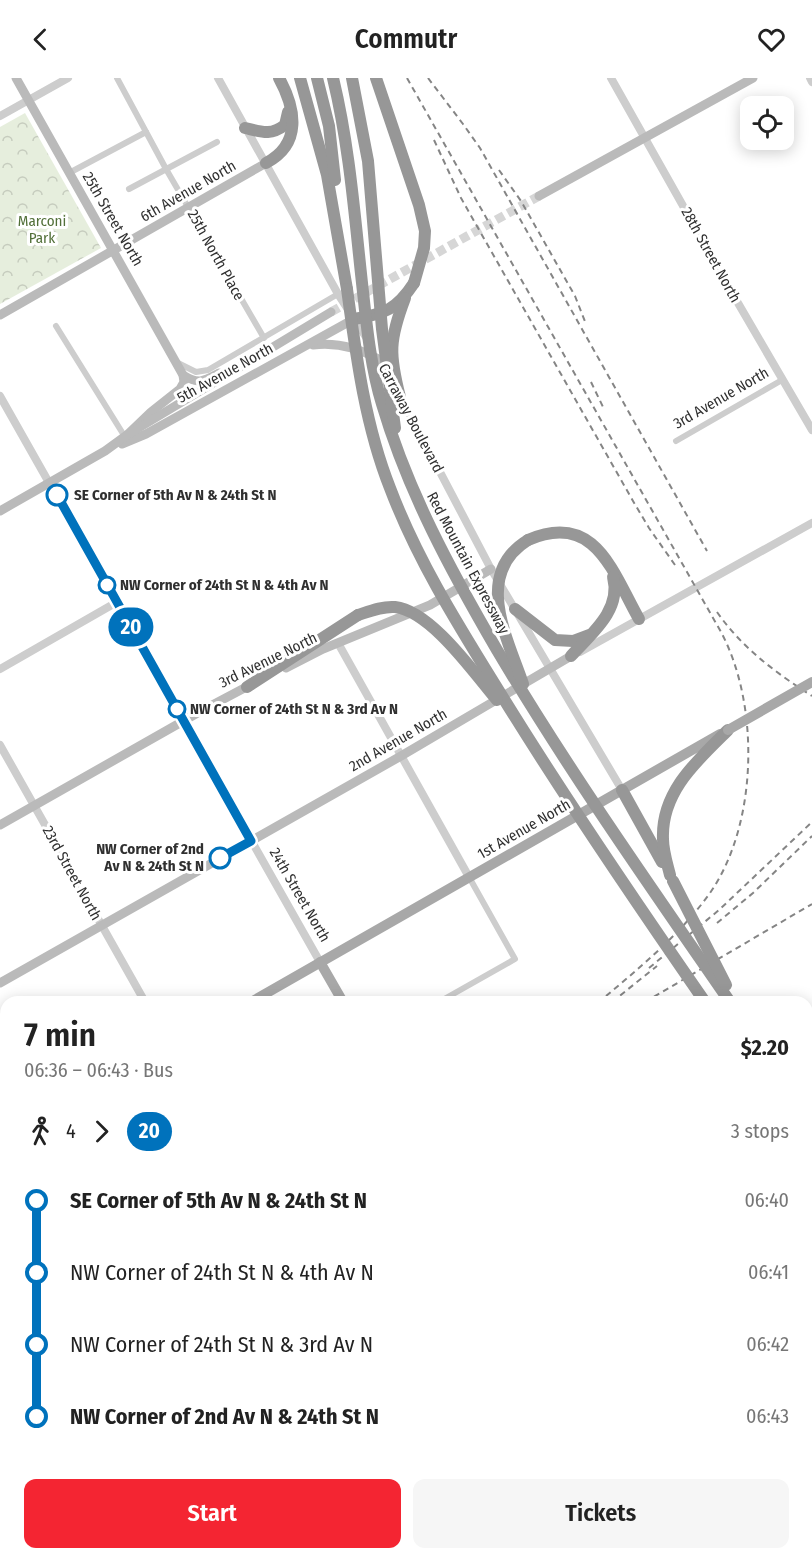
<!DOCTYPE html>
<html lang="en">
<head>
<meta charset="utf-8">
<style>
  body { margin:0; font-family:"Fira Sans Condensed",sans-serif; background:#f6f6f6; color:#222; height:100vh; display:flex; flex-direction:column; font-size:22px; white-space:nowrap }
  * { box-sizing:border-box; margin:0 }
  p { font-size:20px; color:#767676 }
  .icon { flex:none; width:33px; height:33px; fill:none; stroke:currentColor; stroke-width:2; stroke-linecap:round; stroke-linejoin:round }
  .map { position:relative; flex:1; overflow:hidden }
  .drawer { position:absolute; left:0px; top:918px; width:813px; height:564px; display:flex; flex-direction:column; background:#fff; border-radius:18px 18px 0 0; box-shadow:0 3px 15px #0003 }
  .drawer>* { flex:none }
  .badge { padding:0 12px; border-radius:20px; font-size:21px; line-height:39px }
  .tools { position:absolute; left:740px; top:18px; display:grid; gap:12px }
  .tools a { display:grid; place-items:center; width:54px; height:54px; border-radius:12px; background:#fff; box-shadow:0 3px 15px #0003; font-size:30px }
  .map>.badge { position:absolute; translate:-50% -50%; box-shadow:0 0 0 3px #fff }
  .legs { display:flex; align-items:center; gap:9px; height:66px; padding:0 24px; font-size:20px }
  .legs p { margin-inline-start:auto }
  .headline { display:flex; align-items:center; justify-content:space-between; height:102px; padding:0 24px }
  h1 { font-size:33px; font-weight:600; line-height:45px }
  .primary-button { display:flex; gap:12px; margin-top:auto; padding:12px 24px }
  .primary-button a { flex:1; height:69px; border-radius:12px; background:#f42532; color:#fff; font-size:24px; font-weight:600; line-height:69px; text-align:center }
  .primary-button a+a { background:#f6f6f6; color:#222 }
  ul { padding:0 24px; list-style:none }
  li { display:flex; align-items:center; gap:21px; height:72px; font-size:22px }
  li i { display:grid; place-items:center; width:9px; height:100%; margin:0 8px; background:currentColor }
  li i::after { content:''; width:15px; height:15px; margin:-8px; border:4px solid; border-radius:50%; background:#fff }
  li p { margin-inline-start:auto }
  li:first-child i { background:linear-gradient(#0000 50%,currentColor 0) }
  li:last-child i { background:linear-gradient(currentColor 50%,#0000 0) }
  header { display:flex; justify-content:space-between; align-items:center; height:78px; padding:0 24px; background:#fff; font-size:27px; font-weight:600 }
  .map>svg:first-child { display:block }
  .park { fill:url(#park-crowns) }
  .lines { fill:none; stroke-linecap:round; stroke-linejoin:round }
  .secondary-tunnel { stroke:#d6d6d6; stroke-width:9; stroke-dasharray:9 4.5; stroke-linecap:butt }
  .minor { stroke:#cdcdcd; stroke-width:6 }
  .tertiary { stroke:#cdcdcd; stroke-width:8 }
  .secondary { stroke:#bababa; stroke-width:9 }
  .primary { stroke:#a8a8a8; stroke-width:10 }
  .motorway { stroke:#979797; stroke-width:12 }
  .rail { stroke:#858585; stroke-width:2; stroke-dasharray:6 4.5; stroke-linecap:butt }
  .primary-bridge { stroke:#a8a8a8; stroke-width:10 }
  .motorway-bridge { stroke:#979797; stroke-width:12 }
  .line-1-casing { stroke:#fff; stroke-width:14 }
  .line-1 { stroke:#0072bc; stroke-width:9 }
  .stop-1-dot { fill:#fff; stroke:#0072bc; stroke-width:3 }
  .labels { text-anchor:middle; stroke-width:6; stroke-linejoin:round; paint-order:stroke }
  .street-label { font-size:15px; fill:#303030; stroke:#fff }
  .park-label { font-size:15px; fill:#527039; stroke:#fff }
  .stop-label { font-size:15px; font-weight:bold; fill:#303030; stroke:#fff; text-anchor:start }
</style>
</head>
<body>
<header><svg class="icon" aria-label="back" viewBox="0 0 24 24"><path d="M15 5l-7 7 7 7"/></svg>Commutr<svg class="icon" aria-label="heart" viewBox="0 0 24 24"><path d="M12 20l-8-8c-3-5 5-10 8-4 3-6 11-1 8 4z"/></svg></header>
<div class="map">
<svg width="812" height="1482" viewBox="0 0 812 1482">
  <defs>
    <pattern id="park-crowns" width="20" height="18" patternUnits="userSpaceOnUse" patternTransform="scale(1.5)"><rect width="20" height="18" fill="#e6eedd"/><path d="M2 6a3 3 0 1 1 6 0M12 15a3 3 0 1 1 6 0" fill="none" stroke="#c6ccbe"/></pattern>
  </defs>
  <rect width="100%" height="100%" fill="#fff"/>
  <!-- park -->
  <polygon class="park" points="25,35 101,170 0,226 0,49"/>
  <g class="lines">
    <!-- secondary-tunnel -->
    <polyline class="secondary-tunnel" points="331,234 539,118"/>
    <!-- minor -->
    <g class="minor">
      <polyline points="117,0 166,91 264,260"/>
      <polyline points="69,95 146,54"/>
      <polyline points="129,111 217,64"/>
      <polyline points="56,248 125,359"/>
      <polyline points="178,285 196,294 208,292 338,216"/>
      <polyline points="676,363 782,302"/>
      <polyline points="439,924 515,881 469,799"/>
      <polyline points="0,1174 6,1170"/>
      <polyline points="807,1223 812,1220"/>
      <polyline points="0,1406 6,1403"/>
    </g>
    <!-- tertiary -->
    <g class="tertiary">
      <polyline points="218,0 338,216 366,259"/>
      <polyline points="611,0 731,213 812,352"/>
      <polyline points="810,0 812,4"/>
      <polyline points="0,38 68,0"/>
      <polyline points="399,316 491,491 622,712"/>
      <polyline points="0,318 320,884"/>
      <polyline points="338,565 469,799"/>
      <polyline points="580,574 812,445"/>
      <polyline points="0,591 117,524"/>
      <polyline points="0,667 145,924"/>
      <polyline points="807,1391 812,1400"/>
      <polyline points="260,1476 263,1482"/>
      <polyline points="457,1476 461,1482"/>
      <polyline points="48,1482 58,1476"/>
      <polyline points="89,1482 99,1476"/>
      <polyline points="352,1482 362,1476"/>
      <polyline points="628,1482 639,1476"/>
    </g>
    <!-- secondary -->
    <g class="secondary">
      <polyline points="16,0 183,297 184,304 180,311 151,334 127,357"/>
      <polyline points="539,118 753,0"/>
      <polyline points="0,237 266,85"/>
      <path d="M 313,267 C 337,264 359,270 380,282"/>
      <path d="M 183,297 C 199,307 204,303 219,295"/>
      <polyline points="122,366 146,356 354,241"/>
      <polyline points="0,433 105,373 127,357 331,234"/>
      <polyline points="286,590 323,571 430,527 491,491"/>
      <polyline points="0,747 201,633 252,606"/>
      <polyline points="0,905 401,678 571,578"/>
      <polyline points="0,1018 6,1028"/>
      <polyline points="0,1368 6,1378"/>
      <polyline points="61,1476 64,1482"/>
    </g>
    <!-- primary -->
    <g class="primary">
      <polyline points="320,884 343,924"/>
      <polyline points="251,924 720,656"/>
      <polyline points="0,1068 6,1064"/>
      <polyline points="807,1380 812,1378"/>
      <polyline points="656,1476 659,1482"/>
    </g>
    <!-- motorway -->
    <g class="motorway">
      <polyline points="300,0 327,97 347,211"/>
      <polyline points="317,0 329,48 335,102"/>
      <path d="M 245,50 C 262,54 270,58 285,47 L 288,34"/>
      <path d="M 266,85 C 302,66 296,31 279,0"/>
      <path d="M 354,241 C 385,236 397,231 414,205"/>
      <path d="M 400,319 C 389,276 389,262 405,220"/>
      <path d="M 528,462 C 595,433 612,493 639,541"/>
      <polyline points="515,531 555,562 573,563 589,557"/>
      <path d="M 571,578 C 591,556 622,532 613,499"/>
      <polyline points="247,609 358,537"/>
      <polyline points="622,712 662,784"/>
      <path d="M 670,797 C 667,785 663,773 663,761 C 661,713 698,682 728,652"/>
      <polyline points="807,1038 812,1047"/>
      <polyline points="807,1074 812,1082"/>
    </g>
    <!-- rail -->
    <g class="rail">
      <path d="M 407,0 L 721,554 C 760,627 758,746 710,815 C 680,857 638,891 599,924"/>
      <polyline points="428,0 463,46 480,70 707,473"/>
      <polyline points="434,62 461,120 633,423 649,450 675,487"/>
      <polyline points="499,92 521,123 575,218 586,246"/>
      <polyline points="591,304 604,331"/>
      <path d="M 717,534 C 742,570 776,595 812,618"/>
      <polyline points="717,845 753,815 812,758"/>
      <polyline points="649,890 719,832 812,744"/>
      <polyline points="612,924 657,888"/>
      <polyline points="645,924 812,826"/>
      <polyline points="0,1281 6,1277"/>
      <polyline points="0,1298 6,1294"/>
    </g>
    <!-- primary-bridge -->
    <polyline class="primary-bridge" points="728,652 812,604"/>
    <!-- motorway-bridge -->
    <g class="motorway-bridge">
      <path d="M 333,0 C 350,70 355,143 363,214 C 367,251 371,290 382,326 C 408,414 451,493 497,572 C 569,693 650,808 730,924"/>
      <polyline points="352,0 368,83 382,251 395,350"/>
      <polyline points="376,0 419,127 425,153 424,170 414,205"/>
      <path d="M 347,211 C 356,277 365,347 390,410 C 418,484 460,550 502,618 C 566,722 635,823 705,924"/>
      <path d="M 358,537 C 370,533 382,528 395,529 C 431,533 474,595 497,622"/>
      <path d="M 523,606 C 507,559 473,496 528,462"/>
      <polyline points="673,803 726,907"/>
    </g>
  </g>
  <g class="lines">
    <defs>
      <polyline id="line-1" points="57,417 251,763 220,780"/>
    </defs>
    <!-- line-1 casing -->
    <use href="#line-1" class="line-1-casing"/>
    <!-- line-1 -->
    <use href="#line-1" class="line-1"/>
  </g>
  <!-- markers -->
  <g class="stop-1-dot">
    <circle cx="57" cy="417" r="10"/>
    <circle cx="107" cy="507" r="8"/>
    <circle cx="177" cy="631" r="8"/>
    <circle cx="220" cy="780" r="10"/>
  </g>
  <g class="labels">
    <!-- street labels -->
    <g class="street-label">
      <text transform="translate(188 113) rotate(-30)" y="5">6th Avenue North</text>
      <text transform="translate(113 141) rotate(60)" y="5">25th Street North</text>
      <text transform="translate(216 177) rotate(61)" y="5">25th North Place</text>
      <text transform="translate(711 177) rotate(61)" y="5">28th Street North</text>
      <text transform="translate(225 295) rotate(-29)" y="5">5th Avenue North</text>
      <text transform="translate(721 320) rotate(-30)" y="5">3rd Avenue North</text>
      <text transform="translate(411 340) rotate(62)" y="5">Carraway Boulevard</text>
      <text transform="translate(468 485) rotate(62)" y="5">Red Mountain Expressway</text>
      <text transform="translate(268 582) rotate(-26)" y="5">3rd Avenue North</text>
      <text transform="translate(398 662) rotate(-30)" y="5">2nd Avenue North</text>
      <text transform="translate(524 751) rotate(-30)" y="5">1st Avenue North</text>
      <text transform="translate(72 795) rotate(61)" y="5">23rd Street North</text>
      <text transform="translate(300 817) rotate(60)" y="5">24th Street North</text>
    </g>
    <!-- park labels -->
    <g class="park-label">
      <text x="42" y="148">Marconi<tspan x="42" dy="17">Park</tspan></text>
    </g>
    <!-- stop labels -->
    <g class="stop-label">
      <text x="74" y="422">SE Corner of 5th Av N &amp; 24th St N</text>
      <text x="120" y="512">NW Corner of 24th St N &amp; 4th Av N</text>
      <text x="190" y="636">NW Corner of 24th St N &amp; 3rd Av N</text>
      <text x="204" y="776" text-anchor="end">NW Corner of 2nd<tspan x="204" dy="17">Av N &amp; 24th St N</tspan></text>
    </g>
  </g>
</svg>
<div class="tools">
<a><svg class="icon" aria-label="locate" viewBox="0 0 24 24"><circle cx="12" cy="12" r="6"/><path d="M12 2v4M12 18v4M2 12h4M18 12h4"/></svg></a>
</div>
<b class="badge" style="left:131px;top:549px;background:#0072bc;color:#fff">20</b>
<section class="drawer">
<div class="headline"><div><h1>7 min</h1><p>06:36 – 06:43 · Bus</p></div><b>$2.20</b></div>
<div class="legs"><svg class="icon" aria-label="walk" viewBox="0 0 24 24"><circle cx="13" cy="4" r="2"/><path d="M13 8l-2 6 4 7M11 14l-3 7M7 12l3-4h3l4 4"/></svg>4<svg class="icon" aria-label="forward" viewBox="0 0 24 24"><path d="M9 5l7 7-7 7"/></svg><b class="badge" style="background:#0072bc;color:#fff">20</b><p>3 stops</p></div>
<ul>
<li><i style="color:#0072bc"></i><b>SE Corner of 5th Av N &amp; 24th St N</b><p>06:40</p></li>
<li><i style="color:#0072bc"></i><span>NW Corner of 24th St N &amp; 4th Av N</span><p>06:41</p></li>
<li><i style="color:#0072bc"></i><span>NW Corner of 24th St N &amp; 3rd Av N</span><p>06:42</p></li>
<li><i style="color:#0072bc"></i><b>NW Corner of 2nd Av N &amp; 24th St N</b><p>06:43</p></li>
</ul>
<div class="primary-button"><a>Start</a><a>Tickets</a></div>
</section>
</div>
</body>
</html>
